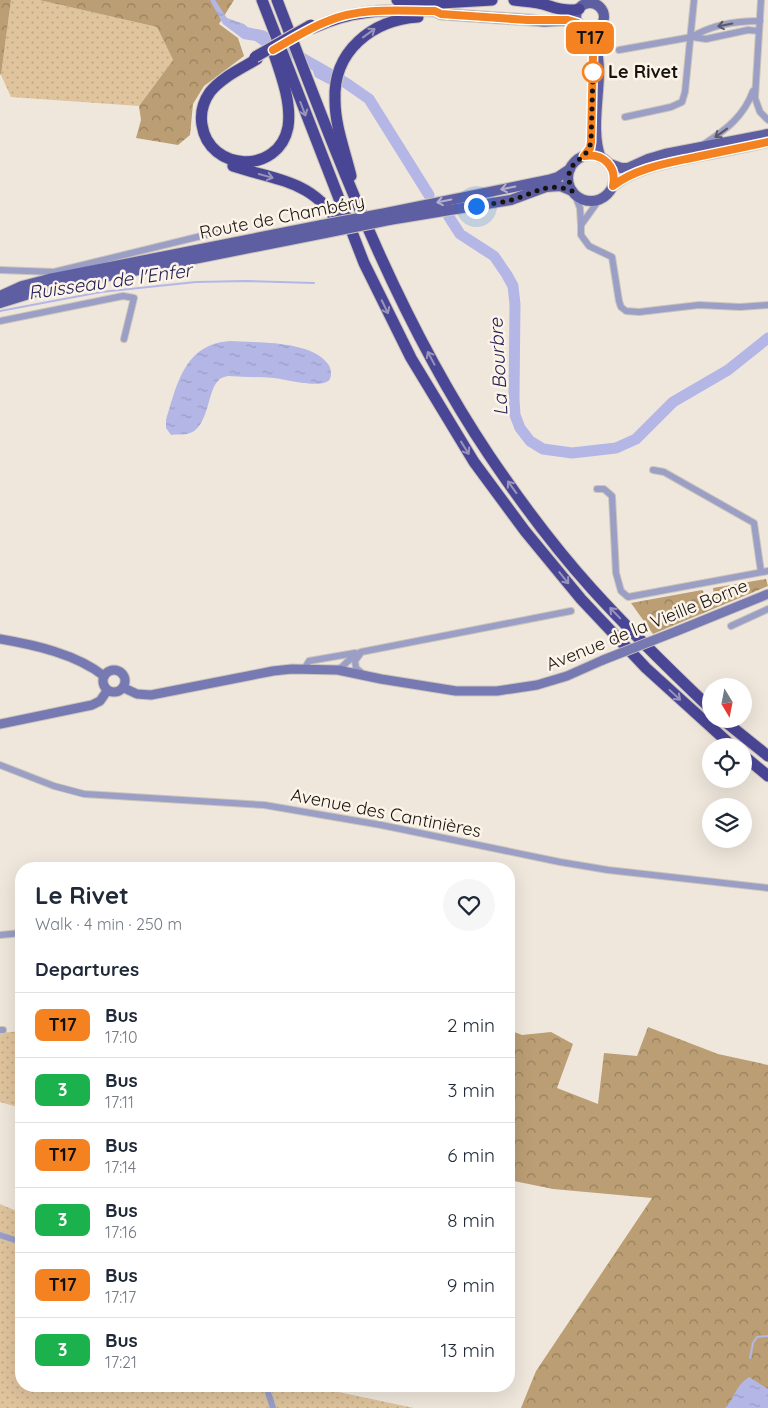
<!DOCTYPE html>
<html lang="en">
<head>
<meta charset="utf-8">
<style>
  body { margin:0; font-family:Quicksand,sans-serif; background:#f6f6f7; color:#1f2937; height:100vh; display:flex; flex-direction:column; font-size:19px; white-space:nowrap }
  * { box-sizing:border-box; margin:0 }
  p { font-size:16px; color:#747a83 }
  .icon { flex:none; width:28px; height:28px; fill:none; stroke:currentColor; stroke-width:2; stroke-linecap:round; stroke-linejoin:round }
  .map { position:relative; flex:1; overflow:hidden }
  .sheet { position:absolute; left:15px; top:862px; width:500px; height:530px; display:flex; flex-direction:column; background:#fff; border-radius:20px; box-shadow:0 5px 20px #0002 }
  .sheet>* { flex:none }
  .badge { padding:0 10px; border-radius:8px; font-size:18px; line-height:32px }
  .needle { width:32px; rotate:170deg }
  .tools { position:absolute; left:702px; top:678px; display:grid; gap:10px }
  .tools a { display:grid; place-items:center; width:50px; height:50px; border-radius:50%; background:#fff; box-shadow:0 5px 20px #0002; font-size:25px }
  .you { position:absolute; width:25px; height:25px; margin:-12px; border:4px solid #fff; border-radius:50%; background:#1a73e8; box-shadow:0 0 0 8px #1a73e833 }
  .map>.badge { position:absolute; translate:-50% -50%; box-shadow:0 0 0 2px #fff }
  h2 { padding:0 20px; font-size:19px; line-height:45px }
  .round { display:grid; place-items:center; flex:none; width:52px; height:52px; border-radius:26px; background:#f6f6f7 }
  .head { display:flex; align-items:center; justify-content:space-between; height:85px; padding:0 20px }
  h1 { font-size:24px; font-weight:700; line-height:38px }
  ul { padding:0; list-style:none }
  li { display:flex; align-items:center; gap:15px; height:65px; padding:0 20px; border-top:1px solid #e0e1e3 }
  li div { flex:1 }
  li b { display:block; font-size:19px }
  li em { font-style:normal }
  li .badge { min-width:55px; font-weight:700; text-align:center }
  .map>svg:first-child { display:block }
  .grass { fill:url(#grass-dots) }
  .forest { fill:url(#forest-crowns) }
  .water { fill:url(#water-ripples) }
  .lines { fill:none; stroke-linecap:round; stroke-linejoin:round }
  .stream { stroke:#b4b7e6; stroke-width:2 }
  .river { stroke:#b4b7e6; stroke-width:11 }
  .street-casing { stroke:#ccc5bb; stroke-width:8 }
  .secondary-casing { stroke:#ccc5bb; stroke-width:11 }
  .primary-casing { stroke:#ccc5bb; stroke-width:12 }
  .highway-casing { stroke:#ccc5bb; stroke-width:13 }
  .street { stroke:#9b9ec5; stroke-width:6 }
  .secondary { stroke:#7779b2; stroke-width:9 }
  .primary { stroke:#5e5ea3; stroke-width:10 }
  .highway { stroke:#4a4696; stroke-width:11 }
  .secondary-bridge-casing { stroke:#ccc5bb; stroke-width:11; stroke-linecap:butt }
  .primary-bridge-casing { stroke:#ccc5bb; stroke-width:12; stroke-linecap:butt }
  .highway-bridge-casing { stroke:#ccc5bb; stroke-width:13; stroke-linecap:butt }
  .secondary-bridge { stroke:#7779b2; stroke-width:9 }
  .primary-bridge { stroke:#5e5ea3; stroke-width:10 }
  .highway-bridge { stroke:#4a4696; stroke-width:11 }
  .oneway { stroke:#59596a }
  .oneway2 { stroke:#9a94bb }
  .oneway3 { stroke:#b5b0ca }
  .line-casing { stroke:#fff; stroke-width:11 }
  .line { stroke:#f58220; stroke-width:8 }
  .walk { stroke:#171410; stroke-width:5; stroke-dasharray:0 9 }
  .stop-dot { fill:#fff; stroke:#f58220; stroke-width:2.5 }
  .labels { text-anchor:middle; stroke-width:5; stroke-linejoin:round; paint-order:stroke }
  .stop-label { font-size:18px; font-weight:bold; fill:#171410; stroke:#fcf4e9; text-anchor:start }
  .street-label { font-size:18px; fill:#171410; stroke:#fcf4e9 }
  .water-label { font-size:19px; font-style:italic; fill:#242057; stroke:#fcf4e9 }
</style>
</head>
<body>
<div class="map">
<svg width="768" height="1408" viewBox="0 0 768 1408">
  <defs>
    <pattern id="grass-dots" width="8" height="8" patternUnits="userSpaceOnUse" patternTransform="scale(1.25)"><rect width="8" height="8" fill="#dfc49d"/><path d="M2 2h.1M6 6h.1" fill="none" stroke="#bfa886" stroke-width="1.8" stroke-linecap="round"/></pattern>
    <pattern id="forest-crowns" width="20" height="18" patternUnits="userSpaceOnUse" patternTransform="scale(1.25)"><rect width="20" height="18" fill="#bb9e74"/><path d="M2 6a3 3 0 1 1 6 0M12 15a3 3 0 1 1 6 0" fill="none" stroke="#97805e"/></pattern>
    <pattern id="water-ripples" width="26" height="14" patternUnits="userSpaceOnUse" patternTransform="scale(1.25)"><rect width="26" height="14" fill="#b4b7e6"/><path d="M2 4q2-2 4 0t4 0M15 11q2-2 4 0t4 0" fill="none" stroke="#9a9cc4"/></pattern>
  </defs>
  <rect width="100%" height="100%" fill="#efe7dc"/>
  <!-- grass -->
  <g class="grass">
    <polygon points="11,0 39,0 157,27 173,60 139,106 11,97 1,75"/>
    <polygon points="21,1031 21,1108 0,1102 0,1033"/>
    <polygon points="0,1204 21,1213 21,1386 310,1386 414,1408 0,1408"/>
  </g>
  <!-- forest -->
  <g class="forest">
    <polygon points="0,0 11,0 1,75 0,74"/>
    <polygon points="39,0 234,0 219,24 238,38 244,56 204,86 193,104 190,135 178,145 136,138 141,120 139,106 173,60 157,27"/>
    <polygon points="766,579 768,586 653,634 631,603 702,590 709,598 714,596 713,588"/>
    <polygon points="648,1027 718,1054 768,1065 768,1408 521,1408 536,1371 652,1198 553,1189 509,1180 509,1030 522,1035 551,1032 573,1044 557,1088 598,1104 604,1053 637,1056"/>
  </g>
  <!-- water -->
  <g class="water">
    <polygon points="210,0 215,0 227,18 244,24 250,29 261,30 267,46 265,48 255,41 243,39 223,24"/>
    <polygon points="308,58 335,73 332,86 315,77"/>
    <path d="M 230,341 C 257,343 310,340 328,364 C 331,368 332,374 330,379 C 324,390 285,379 274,378 C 259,377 244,377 228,376 C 224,377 220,378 218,381 C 207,391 209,430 187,434 C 182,435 176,434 171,435 L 166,428 L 166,420 C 177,385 184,344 230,341 Z"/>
    <path d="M 749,1377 L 768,1389 L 768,1408 L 725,1408 C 736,1397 734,1387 749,1377 Z"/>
  </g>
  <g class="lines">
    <!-- stream -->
    <g class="stream">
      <polyline points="0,311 101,292 196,282 246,281 314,283"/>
      <polyline points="750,1358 753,1343 757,1337 768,1336"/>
    </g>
    <!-- river -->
    <g class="river">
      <polyline points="248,33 263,36 346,83 369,99 429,195"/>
      <polyline points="449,217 460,234 494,256 507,275 513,286 515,304 514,399 515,415 520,428 530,441 543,449 572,453 616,448 636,439 673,402 728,370 768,338"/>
    </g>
    <defs>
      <g id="street">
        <polyline points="761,0 755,98 760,112 768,120"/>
        <path d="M 692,37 C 711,25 737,21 760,21"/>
        <polyline points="619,50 692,37 706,39 748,30 759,31"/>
        <polyline points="625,117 671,107 682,102 685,92 694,0"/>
        <path d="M 704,144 C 726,130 744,116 753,91"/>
        <polyline points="575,195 580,208 581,225 599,200"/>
        <polyline points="581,225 581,235 589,246 612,257 619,301 621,307 626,311 639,312 699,305 740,307 768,305"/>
        <polyline points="0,270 54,272 234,228"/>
        <polyline points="0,321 123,296 134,298 124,339"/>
        <polyline points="653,470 664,472 754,523 761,572"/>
        <polyline points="597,489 604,489 612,496 616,573 621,591 628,597 768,571"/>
        <polyline points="731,626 768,609"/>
        <polyline points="360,654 355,661 356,668 363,674"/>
        <polyline points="304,669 309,661 355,653"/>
        <path d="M 338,670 C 348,663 348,658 361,652 L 571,611"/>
        <polyline points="0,765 54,786 84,794 264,805 381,825 560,862 608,870 768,888"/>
        <polyline points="0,935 21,933"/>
        <polyline points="0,1030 3,1030"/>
        <polyline points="0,1235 21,1242"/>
        <polyline points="266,1386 273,1408"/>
      </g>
      <g id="secondary">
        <polyline points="677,631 768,594"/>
        <path d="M 0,639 C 35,645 76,654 104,676"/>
        <circle cx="114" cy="681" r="11"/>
        <polyline points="124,688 137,694 151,695 273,671 292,669 338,670 381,679 456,691 497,691 537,685 567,676 603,660"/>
        <polyline points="0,724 92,705 100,701 107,691"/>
      </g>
      <g id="primary">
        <circle cx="590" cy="17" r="14"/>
        <path d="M 598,28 C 595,42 599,58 599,72 C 599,97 591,134 601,158"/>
        <polyline points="586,30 590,40 592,51"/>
        <circle cx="591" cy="178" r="23"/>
        <polyline points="610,164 621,168 628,168 648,159 665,154 768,134"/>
        <path d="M 613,186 C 636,167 671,163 700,156 C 723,152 745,147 768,142"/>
        <polyline points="386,213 548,180 558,177 570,169"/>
        <polyline points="389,220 511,200 546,187 560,186 572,191"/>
        <polyline points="0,296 22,286 49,279 322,225"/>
        <polyline points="0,303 48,288 325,233"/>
      </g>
      <g id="highway">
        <polyline points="262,0 364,263 411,358 474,462 525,531 581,599 646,668 732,746"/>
        <path d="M 277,0 C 337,156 395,315 489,455 C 520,501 555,548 592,589 C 630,631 670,670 711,709"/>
        <polyline points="397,0 424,4"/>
        <path d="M 514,0 C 524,1 533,2 543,4 C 555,8 566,12 579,9"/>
        <polyline points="424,4 492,0"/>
        <path d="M 313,28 C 355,8 390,10 435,11 L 441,14 L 544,21 L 568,20 L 578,23"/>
        <path d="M 257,59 C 241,69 222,77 210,92 C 203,102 200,113 202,125 C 209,172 279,175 288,127 C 292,102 280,72 272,48"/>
        <path d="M 233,166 C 282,182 314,180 342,229"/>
        <path d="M 351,176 C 345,151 335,126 335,100 C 333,51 372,20 418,17"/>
        <polyline points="722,719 768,756"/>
        <polyline points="744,756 768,776"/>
      </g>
    </defs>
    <!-- street casing -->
    <use href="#street" class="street-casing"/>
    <!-- secondary casing -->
    <use href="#secondary" class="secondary-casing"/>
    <!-- primary casing -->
    <use href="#primary" class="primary-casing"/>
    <!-- highway casing -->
    <use href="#highway" class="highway-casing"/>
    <!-- street -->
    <use href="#street" class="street"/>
    <!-- secondary -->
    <use href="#secondary" class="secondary"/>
    <!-- primary -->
    <use href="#primary" class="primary"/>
    <!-- highway -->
    <use href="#highway" class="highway"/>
    <defs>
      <polyline id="secondary-bridge" points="603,660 677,631"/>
      <g id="primary-bridge">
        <polyline points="322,225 386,213"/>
        <polyline points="325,233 389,220"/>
      </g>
      <polyline id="highway-bridge" points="255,57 311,25"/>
    </defs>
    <!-- secondary-bridge casing -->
    <use href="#secondary-bridge" class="secondary-bridge-casing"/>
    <!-- primary-bridge casing -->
    <use href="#primary-bridge" class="primary-bridge-casing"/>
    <!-- highway-bridge casing -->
    <use href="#highway-bridge" class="highway-bridge-casing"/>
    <!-- secondary-bridge -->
    <use href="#secondary-bridge" class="secondary-bridge"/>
    <!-- primary-bridge -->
    <use href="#primary-bridge" class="primary-bridge"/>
    <!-- highway-bridge -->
    <use href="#highway-bridge" class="highway-bridge"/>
  </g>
  <!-- one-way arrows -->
  <defs><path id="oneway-shaft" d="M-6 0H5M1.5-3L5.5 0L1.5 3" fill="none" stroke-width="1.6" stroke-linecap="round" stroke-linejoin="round" transform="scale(1.25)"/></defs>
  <g class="oneway">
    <use href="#oneway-shaft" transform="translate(725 25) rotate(168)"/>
    <use href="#oneway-shaft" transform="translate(721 133) rotate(144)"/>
  </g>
  <g class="oneway2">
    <use href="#oneway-shaft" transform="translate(369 33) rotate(-36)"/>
    <use href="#oneway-shaft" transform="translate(303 109) rotate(69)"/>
    <use href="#oneway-shaft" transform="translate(266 176) rotate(15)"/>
    <use href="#oneway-shaft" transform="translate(385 307) rotate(64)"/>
    <use href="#oneway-shaft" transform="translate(431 358) rotate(-118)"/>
    <use href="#oneway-shaft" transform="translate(465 448) rotate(58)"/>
    <use href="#oneway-shaft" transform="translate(512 487) rotate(-126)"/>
    <use href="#oneway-shaft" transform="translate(564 578) rotate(51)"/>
    <use href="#oneway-shaft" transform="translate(615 613) rotate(-134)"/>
    <use href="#oneway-shaft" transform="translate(675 695) rotate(43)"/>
  </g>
  <g class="oneway3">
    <use href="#oneway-shaft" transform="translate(508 188) rotate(169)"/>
    <use href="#oneway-shaft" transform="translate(444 201) rotate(168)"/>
  </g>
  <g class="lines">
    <defs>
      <path id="line" d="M 273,50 C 291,40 309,28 328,21 C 362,7 399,11 435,11 L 441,14 L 528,20 L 568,20 L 578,23 L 588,33 L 593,54 L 591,142 L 590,148 L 584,156 C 604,153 617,167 613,186 C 635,168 669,163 696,157 C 720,152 744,147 768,142"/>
    </defs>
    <!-- line casing -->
    <use href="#line" class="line-casing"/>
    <!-- line -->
    <use href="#line" class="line"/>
    <!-- walk -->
    <path class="walk" d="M 476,206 C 488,204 500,203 511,200 C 535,194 546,181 572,191 C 560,159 586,165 591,142 L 593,72"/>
  </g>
  <!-- markers -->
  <circle class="stop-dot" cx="593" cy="72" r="10"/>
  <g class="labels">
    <!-- stop labels -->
    <g class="stop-label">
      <text x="608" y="78">Le Rivet</text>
    </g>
    <!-- street labels -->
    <g class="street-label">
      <text transform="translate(282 217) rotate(-11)" y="6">Route de Chambéry</text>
      <text transform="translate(647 625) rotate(-22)" y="6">Avenue de la Vieille Borne</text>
      <text transform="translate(386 813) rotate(11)" y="6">Avenue des Cantinières</text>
    </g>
    <!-- water labels -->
    <g class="water-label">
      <text transform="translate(110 281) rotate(-8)" y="7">Ruisseau de l'Enfer</text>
      <text transform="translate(498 367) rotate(-93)" y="7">La Bourbre</text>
    </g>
  </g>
</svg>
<div class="tools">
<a><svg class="needle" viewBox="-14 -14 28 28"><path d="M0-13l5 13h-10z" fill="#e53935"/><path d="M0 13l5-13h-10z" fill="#747a83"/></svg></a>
<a><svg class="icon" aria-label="locate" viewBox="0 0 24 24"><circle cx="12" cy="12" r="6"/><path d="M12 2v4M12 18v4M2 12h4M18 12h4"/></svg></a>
<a><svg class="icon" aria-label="layers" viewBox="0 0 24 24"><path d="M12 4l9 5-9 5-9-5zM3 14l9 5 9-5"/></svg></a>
</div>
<div class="you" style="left:476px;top:206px"></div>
<b class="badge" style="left:590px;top:38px;background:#f58220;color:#111">T17</b>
<section class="sheet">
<div class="head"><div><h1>Le Rivet</h1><p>Walk · 4 min · 250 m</p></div><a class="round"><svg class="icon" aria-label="heart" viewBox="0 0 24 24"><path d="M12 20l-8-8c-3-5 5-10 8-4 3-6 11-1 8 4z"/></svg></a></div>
<h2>Departures</h2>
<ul>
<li><span class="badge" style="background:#f58220;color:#111">T17</span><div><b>Bus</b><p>17:10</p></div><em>2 min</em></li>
<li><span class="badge" style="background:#1bb14d;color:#fff">3</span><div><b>Bus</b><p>17:11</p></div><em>3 min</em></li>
<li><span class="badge" style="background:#f58220;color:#111">T17</span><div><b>Bus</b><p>17:14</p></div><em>6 min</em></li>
<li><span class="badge" style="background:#1bb14d;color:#fff">3</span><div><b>Bus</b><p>17:16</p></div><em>8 min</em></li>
<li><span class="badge" style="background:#f58220;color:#111">T17</span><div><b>Bus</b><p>17:17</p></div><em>9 min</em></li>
<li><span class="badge" style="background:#1bb14d;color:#fff">3</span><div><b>Bus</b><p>17:21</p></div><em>13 min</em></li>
</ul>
</section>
</div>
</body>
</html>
